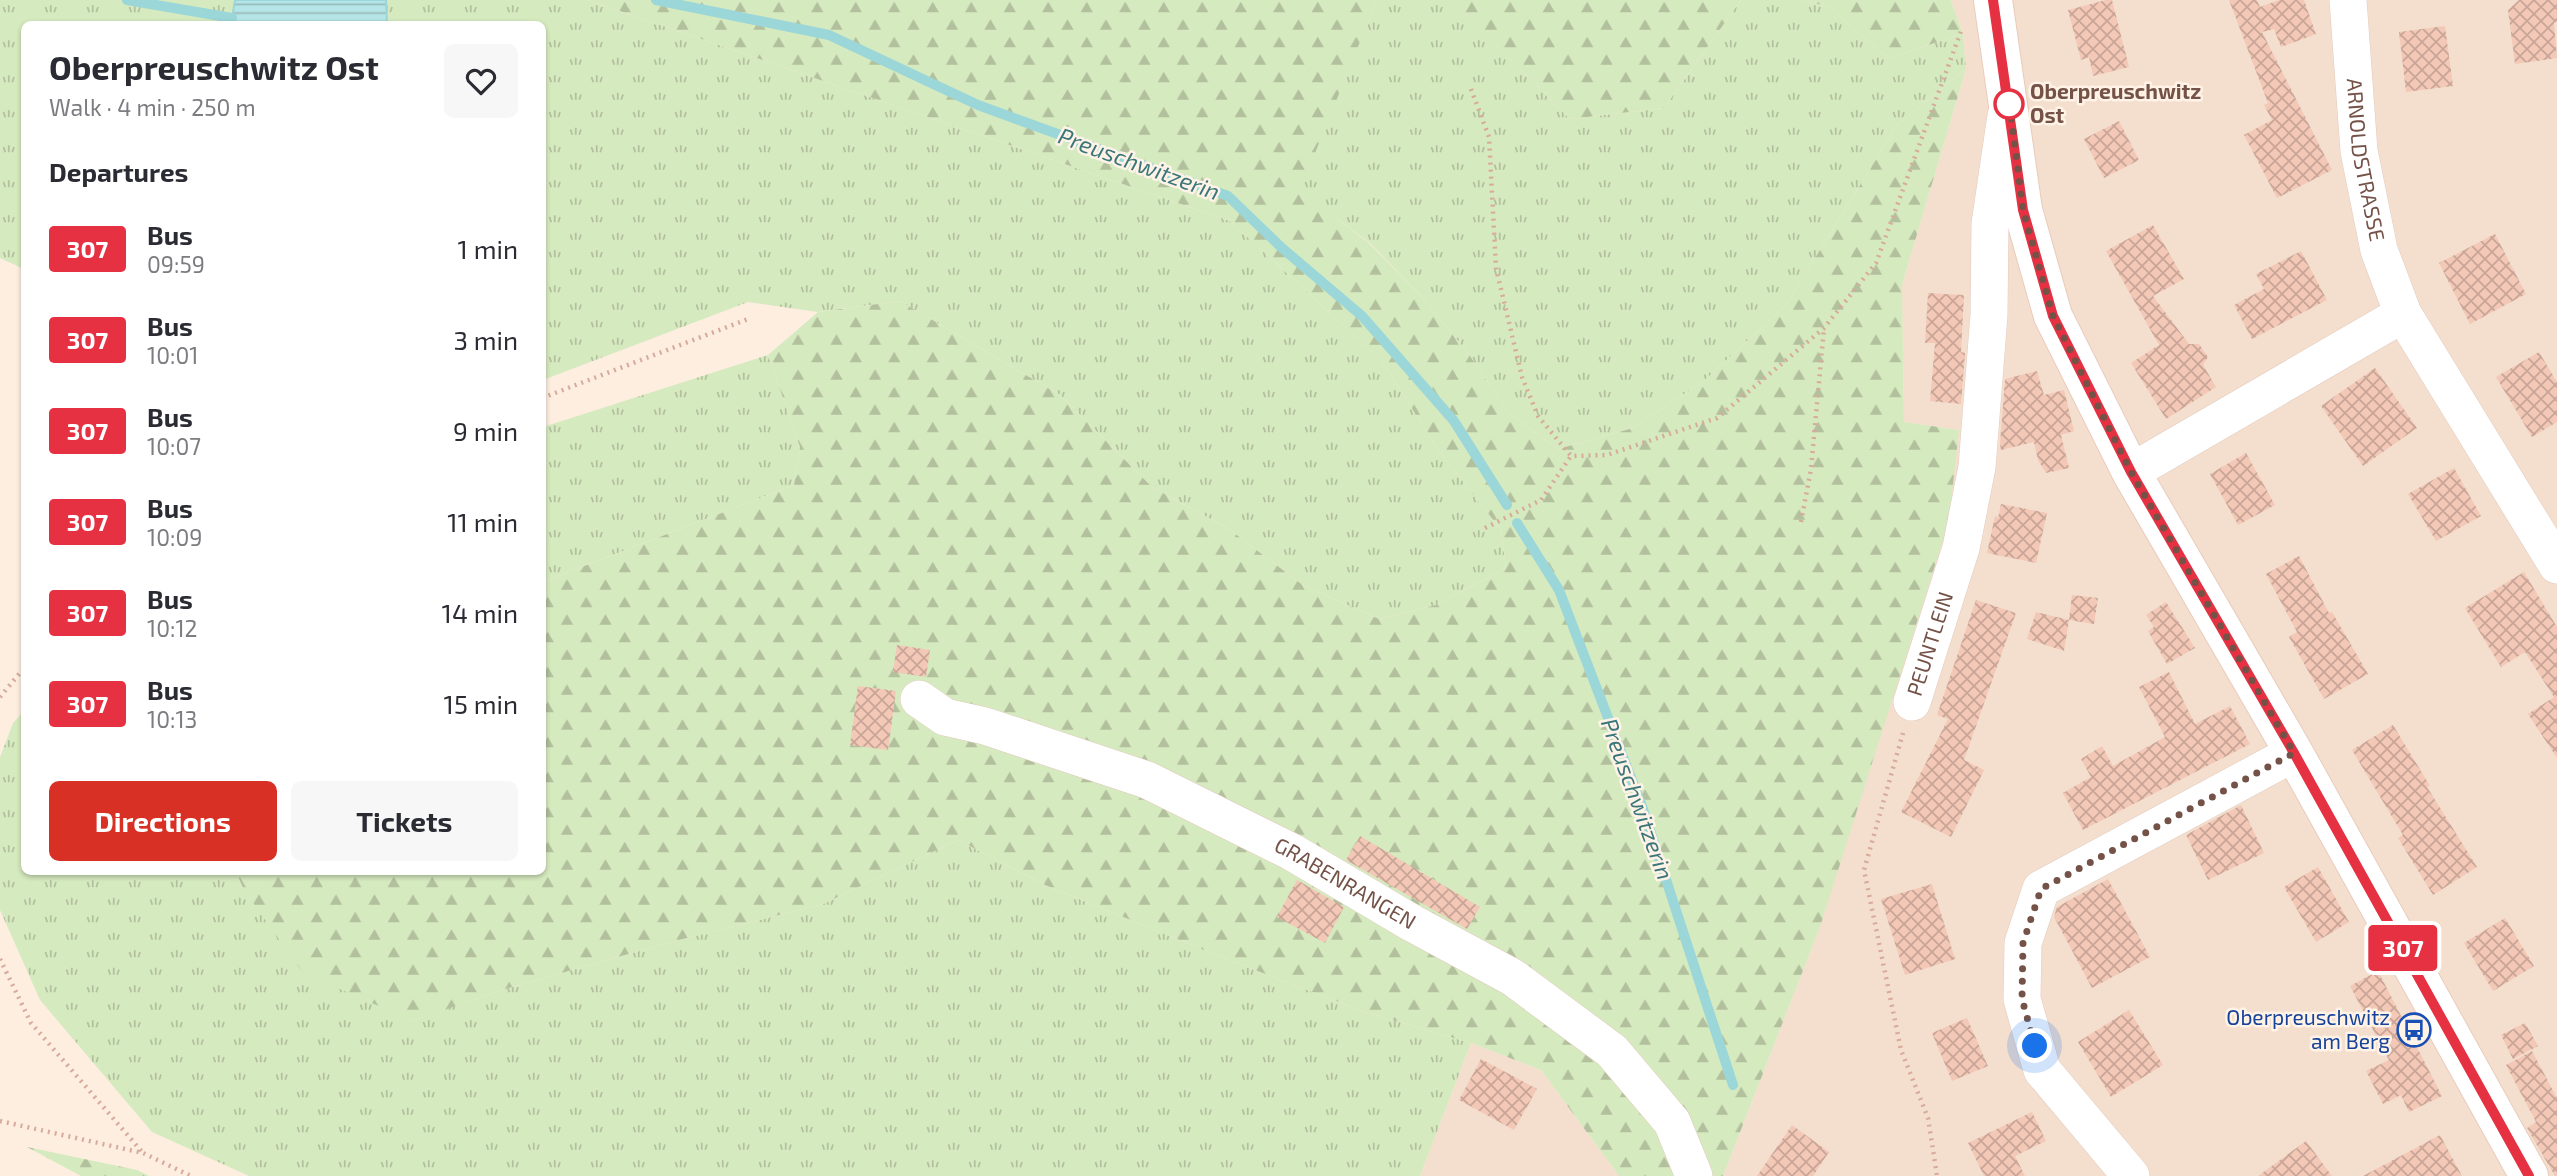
<!DOCTYPE html>
<html lang="en">
<head>
<meta charset="utf-8">
<style>
  body { margin:0; font-family:"Exo 2",sans-serif; background:#f7f7f7; color:#2b2b33; height:100vh; display:flex; flex-direction:column; font-size:26px; white-space:nowrap }
  * { box-sizing:border-box; margin:0 }
  p { font-size:23px; color:#7c7c81 }
  .icon { flex:none; width:38px; height:38px; fill:none; stroke:currentColor; stroke-width:2; stroke-linecap:round; stroke-linejoin:round }
  .map { position:relative; flex:1; overflow:hidden }
  .sheet { position:absolute; left:21px; top:21px; width:525px; height:854px; display:flex; flex-direction:column; background:#fff; border-radius:10px; box-shadow:0 2px 5px #0004 }
  .sheet>* { flex:none }
  .badge { padding:0 14px; border-radius:5px; font-size:24px; line-height:46px }
  .you { position:absolute; width:35px; height:35px; margin:-18px; border:5px solid #fff; border-radius:50%; background:#1a73e8; box-shadow:0 0 0 10px #1a73e833 }
  .map>.badge { position:absolute; translate:-50% -50%; box-shadow:0 0 0 4px #fff }
  h2 { padding:0 28px; font-size:26px; line-height:63px }
  .round { display:grid; place-items:center; flex:none; width:74px; height:74px; border-radius:10px; background:#f7f7f7 }
  .overview { display:flex; align-items:center; justify-content:space-between; height:119px; padding:0 28px }
  h1 { font-size:33px; font-weight:700; line-height:52px }
  .button { display:flex; gap:14px; margin-top:auto; padding:14px 28px }
  .button a { flex:1; height:80px; border-radius:10px; background:#d93025; color:#fff; font-size:28px; font-weight:700; line-height:80px; text-align:center }
  .button a+a { background:#f7f7f7; color:#2b2b33 }
  ul { padding:0; list-style:none }
  li { display:flex; align-items:center; gap:21px; height:91px; padding:0 28px }
  li div { flex:1 }
  li b { display:block; font-size:26px }
  li em { font-style:normal }
  li .badge { min-width:77px; font-weight:700; text-align:center }
  .map>svg:first-child { display:block }
  .residential { fill:#f4dfce }
  .grass { fill:url(#grass-tufts) }
  .forest { fill:url(#forest-firs) }
  .water { fill:url(#water-rules); stroke:#9bd6d8; stroke-width:2 }
  .lines { fill:none; stroke-linecap:round; stroke-linejoin:round }
  .stream { stroke:#9bd6d8; stroke-width:10 }
  .building { fill:url(#building-cross-hatch) }
  .street-casing { stroke:#e3cbbf; stroke-width:38 }
  .secondary-casing { stroke:#e8cbbc; stroke-width:40 }
  .path { stroke:#d7ab9b; stroke-width:4.5; stroke-dasharray:2 5; stroke-linecap:butt }
  .street { stroke:#fff; stroke-width:37 }
  .secondary { stroke:#fff; stroke-width:38 }
  .line-casing { stroke:#fff; stroke-width:16 }
  .line { stroke:#e63143; stroke-width:10 }
  .walk { stroke:#745247; stroke-width:7; stroke-dasharray:0 12.6 }
  .stop-dot { fill:#fff; stroke:#e63143; stroke-width:3.5 }
  .labels { text-anchor:middle; stroke-width:5; stroke-linejoin:round; paint-order:stroke }
  .stop-label { font-size:21px; font-weight:bold; fill:#745247; stroke:#fff3e7; text-anchor:start }
  .street-label { font-size:21px; fill:#745247; stroke:#fff3e7 }
  .transit-label { font-size:21px; fill:#164399; stroke:#fff3e7; text-anchor:end }
  .water-label { font-size:23px; font-style:italic; fill:#3b777a; stroke:#fff3e7 }
</style>
</head>
<body>
<div class="map">
<svg width="2557" height="1176" viewBox="0 0 2557 1176">
  <defs>
    <pattern id="grass-tufts" width="24" height="20" patternUnits="userSpaceOnUse" patternTransform="scale(1.75)"><rect width="24" height="20" fill="#d6eabf"/><path d="M3 7l-1-3M5 7V3M7 7l1-3M15 17l-1-3M17 17v-4M19 17l1-3" fill="none" stroke="#b2c09d"/></pattern>
    <pattern id="forest-firs" width="22" height="20" patternUnits="userSpaceOnUse" patternTransform="scale(1.75)"><rect width="22" height="20" fill="#d6eabf"/><path d="M5 1l3.5 6h-7zM16 11l3.5 6h-7z" fill="#b2c09d"/></pattern>
    <pattern id="water-rules" width="6" height="5" patternUnits="userSpaceOnUse" patternTransform="scale(1.75)"><rect width="6" height="5" fill="#b5e5e6"/><path d="M0 2.5h6" fill="none" stroke="#98bcbc"/></pattern>
    <pattern id="building-cross-hatch" width="8" height="8" patternUnits="userSpaceOnUse" patternTransform="scale(1.75)"><rect width="8" height="8" fill="#f3c8b7"/><path d="M0 0l8 8M0 8l8-8" fill="none" stroke="#c9a597"/></pattern>
  </defs>
  <rect width="100%" height="100%" fill="#fdeee0"/>
  <!-- residential -->
  <g class="residential">
    <polygon points="1951,0 2557,0 2557,1176 1723,1176 1820,927 1959,430 1904,422 1902,285 1966,69 1963,34"/>
    <polygon points="1471,1043 1541,1070 1619,1176 1420,1176"/>
  </g>
  <!-- grass -->
  <g class="grass">
    <polygon points="0,0 235,0 231,24 24,24 24,269 0,258"/>
    <polygon points="386,0 588,0 1230,221 1382,361 1437,448 1501,530 1506,568 1436,605 1379,619 1304,586 1229,529 1152,487 1060,395 900,301 818,312 748,302 543,380 542,24 387,24"/>
    <polygon points="1377,0 1451,0 1570,119 1664,108 1741,0 1802,0 1829,7 1888,58 1963,34 1966,69 1897,125 1786,305 1705,380 1633,428 1558,449 1508,412 1468,353 1421,296 1371,244 1299,190"/>
    <polygon points="768,355 800,447 794,485 543,582 543,427"/>
    <polygon points="24,711 24,872 236,872 244,890 412,1021 502,990 671,942 823,904 958,840 1045,885 1221,957 1365,1012 1471,1043 1420,1176 249,1176 152,1132 40,1000 0,910 0,757 13,723"/>
  </g>
  <!-- forest -->
  <g class="forest">
    <polygon points="588,0 1377,0 1300,190 1370,244 1421,296 1468,353 1508,412 1558,449 1633,428 1705,380 1786,305 1897,125 1966,69 1902,285 1904,422 1959,430 1949,521 1820,927 1723,1176 1619,1176 1541,1070 1471,1043 1365,1012 1221,957 1045,885 958,840 823,904 671,942 502,990 413,1021 303,973 244,890 236,872 542,872 543,582 794,485 800,447 768,355 818,312 900,301 1060,395 1152,487 1229,529 1304,586 1379,619 1436,605 1506,568 1501,530 1437,448 1382,361 1230,221"/>
    <polygon points="1451,0 1741,0 1664,108 1570,119"/>
    <polygon points="1802,0 1951,0 1963,34 1888,58 1829,7"/>
    <polygon points="27,1147 137,1170 149,1176 81,1176"/>
  </g>
  <!-- water -->
  <polygon class="water" points="235,0 386,0 387,24 231,24"/>
  <g class="lines">
    <!-- stream -->
    <g class="stream">
      <polyline points="127,0 232,18"/>
      <polyline points="656,0 829,35 978,105 1228,196 1282,248 1362,316 1454,421 1507,505"/>
      <polyline points="1517,523 1559,590 1643,809 1733,1085"/>
    </g>
  </g>
  <!-- building -->
  <g class="building">
    <polygon points="2106,0 2112,0 2129,67 2093,76 2089,57 2081,60 2068,10"/>
    <polygon points="2229,0 2257,0 2260,7 2279,0 2304,0 2316,34 2281,47 2274,29 2262,32 2332,170 2277,198 2244,135 2272,120 2264,105 2268,103"/>
    <polygon points="2519,0 2557,0 2557,21 2554,23 2557,58 2515,64 2508,10"/>
    <polygon points="2445,26 2453,86 2406,92 2399,32"/>
    <polygon points="2119,121 2139,160 2104,178 2084,139"/>
    <polygon points="2153,225 2184,279 2153,296 2189,344 2199,344 2208,357 2203,365 2216,387 2166,419 2131,363 2159,345 2106,251"/>
    <polygon points="2495,234 2526,294 2470,324 2439,263"/>
    <polygon points="2301,251 2327,300 2252,339 2234,305 2264,289 2256,274"/>
    <polygon points="1928,293 1964,295 1961,352 1965,353 1961,404 1930,401 1935,343 1925,343"/>
    <polygon points="2539,352 2557,382 2557,422 2532,437 2496,377"/>
    <polygon points="2375,368 2417,428 2363,466 2321,406"/>
    <polygon points="2037,371 2044,395 2064,390 2074,431 2061,435 2069,468 2046,473 2038,460 2034,442 2001,450 2000,444 2005,379"/>
    <polygon points="2246,453 2275,505 2238,525 2210,474"/>
    <polygon points="2454,468 2481,516 2436,541 2408,494"/>
    <polygon points="2001,504 2047,513 2036,563 1987,553 1995,516 1998,518"/>
    <polygon points="2299,556 2329,613 2332,612 2368,674 2324,699 2289,637 2297,632 2266,574"/>
    <polygon points="2524,572 2557,627 2557,758 2528,714 2554,697 2525,652 2501,667 2465,608"/>
    <polygon points="2072,595 2098,598 2094,624 2069,620"/>
    <polygon points="1976,600 2016,613 1964,760 1984,770 1951,837 1901,812 1948,719 1937,715"/>
    <polygon points="2166,602 2195,648 2167,664 2148,631 2154,627 2146,615"/>
    <polygon points="2036,612 2069,620 2064,651 2027,639"/>
    <polygon points="897,645 930,650 926,677 893,672"/>
    <polygon points="2169,672 2195,724 2230,706 2250,744 2083,830 2063,793 2091,777 2081,759 2102,746 2113,766 2165,737 2139,687"/>
    <polygon points="858,686 896,691 888,750 850,745"/>
    <polygon points="2393,725 2430,786 2427,787 2477,867 2433,895 2398,838 2403,835 2352,750"/>
    <polygon points="2241,805 2264,853 2208,880 2186,835"/>
    <polygon points="1360,836 1480,907 1467,929 1346,860"/>
    <polygon points="2318,867 2349,922 2316,942 2284,887"/>
    <polygon points="2108,879 2150,957 2092,988 2054,917 2057,907"/>
    <polygon points="1297,880 1344,907 1325,943 1277,917"/>
    <polygon points="1932,884 1955,959 1905,975 1881,899"/>
    <polygon points="2505,918 2534,966 2493,991 2464,943"/>
    <polygon points="2378,971 2442,1096 2409,1112 2401,1095 2383,1104 2366,1071 2389,1060 2350,986"/>
    <polygon points="2129,1010 2163,1065 2111,1097 2078,1042"/>
    <polygon points="1967,1018 1988,1066 1952,1081 1932,1033"/>
    <polygon points="2525,1023 2538,1046 2513,1059 2501,1035"/>
    <polygon points="2532,1051 2557,1098 2557,1176 2555,1176 2527,1128 2536,1122 2506,1065"/>
    <polygon points="1481,1059 1537,1089 1514,1130 1459,1100"/>
    <polygon points="2032,1112 2046,1141 2015,1156 2025,1176 1984,1176 1968,1143"/>
    <polygon points="1792,1125 1829,1152 1813,1176 1757,1176"/>
    <polygon points="2440,1135 2462,1176 2363,1176"/>
    <polygon points="2306,1141 2332,1176 2258,1176"/>
  </g>
  <g class="lines">
    <defs>
      <g id="street">
        <path id="s1" d="M 2348,0 L 2359,151 L 2379,250 L 2403,314 L 2557,565"/>
        <polyline points="2131,472 2403,314"/>
        <path id="s2" d="M 919,699 L 945,717 L 985,726 L 1147,780 L 1292,852 L 1412,923 L 1512,977 L 1612,1051 L 1672,1122 L 1694,1176"/>
        <path id="s3" d="M 1912,702 L 1961,548 L 1977,467 L 1989,315 L 1990,224 L 2006,116"/>
        <polyline points="2131,1176 2042,1070 2022,999 2023,943 2041,889 2294,753"/>
      </g>
      <polyline id="secondary" points="1993,0 2023,210 2053,316 2131,472 2294,753 2529,1176"/>
    </defs>
    <!-- street casing -->
    <use href="#street" class="street-casing"/>
    <!-- secondary casing -->
    <use href="#secondary" class="secondary-casing"/>
    <!-- path -->
    <g class="path">
      <polyline points="1471,89 1489,137 1496,268 1522,377 1538,416 1571,456 1607,455 1717,418 1824,328 1876,263 1961,31"/>
      <polyline points="542,398 748,319"/>
      <polyline points="1801,522 1811,469 1824,328"/>
      <polyline points="1485,528 1541,500 1571,456"/>
      <polyline points="0,697 24,668"/>
      <polyline points="1903,733 1864,870 1901,1050 1928,1118 1937,1176"/>
      <polyline points="0,959 31,1023 143,1153"/>
      <polyline points="0,1121 143,1153 191,1176"/>
    </g>
    <!-- street -->
    <use href="#street" class="street"/>
    <!-- secondary -->
    <use href="#secondary" class="secondary"/>
  </g>
  <g class="lines">
    <defs>
      <polyline id="line" points="1993,0 2023,210 2053,316 2131,472 2294,753 2529,1176"/>
    </defs>
    <!-- line casing -->
    <use href="#line" class="line-casing"/>
    <!-- line -->
    <use href="#line" class="line"/>
    <!-- walk -->
    <polyline class="walk" points="2009,104 2009,99 2023,210 2053,316 2131,472 2294,753 2041,889 2023,943 2022,999 2035,1046"/>
  </g>
  <!-- icons -->
  <defs>
    <symbol id="bus-ring" viewBox="-11 -11 22 22"><circle r="9.5" fill="#fff3e7" stroke="#1a4fb4" stroke-width="1.5"/><path d="M-5-6H5V4H4V6H2V4H-2V6H-4V4H-5ZM-3.5-4V0h7V-4ZM-3.5 1.2v1.5H-2V1.2ZM2 1.2v1.5H3.5V1.2Z" fill="#1a4fb4"/></symbol>
  </defs>
  <g fill-rule="evenodd">
    <use href="#bus-ring" x="2395" y="1011" width="38" height="38"/>
  </g>
  <!-- markers -->
  <circle class="stop-dot" cx="2009" cy="104" r="14"/>
  <g class="labels">
    <!-- stop labels -->
    <g class="stop-label">
      <text x="2030" y="99">Oberpreuschwitz<tspan x="2030" dy="24">Ost</tspan></text>
    </g>
    <!-- street labels -->
    <g class="street-label">
      <text dy="7" stroke="none"><textPath href="#s1" startOffset="161">ARNOLDSTRASSE</textPath></text>
      <text dy="7" stroke="none"><textPath href="#s3" startOffset="61">PEUNTLEIN</textPath></text>
      <text dy="7" stroke="none"><textPath href="#s2" startOffset="467">GRABENRANGEN</textPath></text>
    </g>
    <!-- transit labels -->
    <g class="transit-label">
      <text x="2390" y="1025">Oberpreuschwitz<tspan x="2390" dy="24">am Berg</tspan></text>
    </g>
    <!-- water labels -->
    <g class="water-label">
      <text transform="translate(1139 164) rotate(20)" y="8">Preuschwitzerin</text>
      <text transform="translate(1637 799) rotate(70)" y="8">Preuschwitzerin</text>
    </g>
  </g>
</svg>
<div class="you" style="left:2035px;top:1046px"></div>
<b class="badge" style="left:2403px;top:948px;background:#e63143;color:#fff">307</b>
<section class="sheet">
<div class="overview"><div><h1>Oberpreuschwitz Ost</h1><p>Walk · 4 min · 250 m</p></div><a class="round"><svg class="icon" aria-label="heart" viewBox="0 0 24 24"><path d="M12 20l-8-8c-3-5 5-10 8-4 3-6 11-1 8 4z"/></svg></a></div>
<h2>Departures</h2>
<ul>
<li><span class="badge" style="background:#e63143;color:#fff">307</span><div><b>Bus</b><p>09:59</p></div><em>1 min</em></li>
<li><span class="badge" style="background:#e63143;color:#fff">307</span><div><b>Bus</b><p>10:01</p></div><em>3 min</em></li>
<li><span class="badge" style="background:#e63143;color:#fff">307</span><div><b>Bus</b><p>10:07</p></div><em>9 min</em></li>
<li><span class="badge" style="background:#e63143;color:#fff">307</span><div><b>Bus</b><p>10:09</p></div><em>11 min</em></li>
<li><span class="badge" style="background:#e63143;color:#fff">307</span><div><b>Bus</b><p>10:12</p></div><em>14 min</em></li>
<li><span class="badge" style="background:#e63143;color:#fff">307</span><div><b>Bus</b><p>10:13</p></div><em>15 min</em></li>
</ul>
<div class="button"><a>Directions</a><a>Tickets</a></div>
</section>
</div>
</body>
</html>
